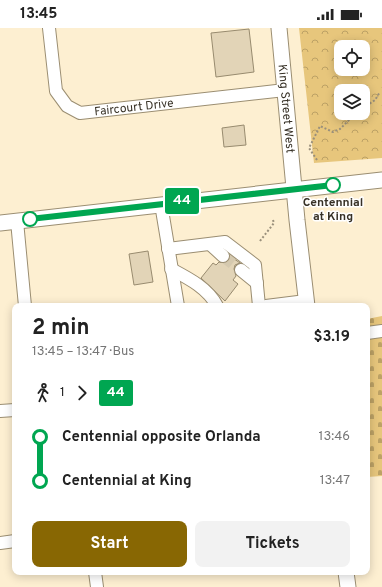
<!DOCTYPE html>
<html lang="en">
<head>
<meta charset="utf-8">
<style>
  body { margin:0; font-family:Overpass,sans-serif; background:#f2f2f2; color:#222; height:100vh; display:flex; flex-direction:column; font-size:15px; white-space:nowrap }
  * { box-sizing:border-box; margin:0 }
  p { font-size:13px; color:#767676 }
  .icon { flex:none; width:22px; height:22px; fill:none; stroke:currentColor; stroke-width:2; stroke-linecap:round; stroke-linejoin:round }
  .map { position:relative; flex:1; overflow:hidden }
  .sheet { position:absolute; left:12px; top:275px; width:358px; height:272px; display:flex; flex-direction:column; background:#fff; border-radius:8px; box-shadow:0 2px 10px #0003 }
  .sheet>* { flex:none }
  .badge { padding:0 8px; border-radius:3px; font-size:14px; line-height:26px }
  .fabs { position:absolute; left:334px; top:12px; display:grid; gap:8px }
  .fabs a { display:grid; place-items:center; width:36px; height:36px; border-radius:8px; background:#fff; box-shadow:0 2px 10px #0003; font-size:20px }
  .map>.badge { position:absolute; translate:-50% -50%; box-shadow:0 0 0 2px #fff }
  .legs { display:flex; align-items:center; gap:6px; height:44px; padding:0 20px; font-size:13px }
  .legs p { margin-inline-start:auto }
  .summary { display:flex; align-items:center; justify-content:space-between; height:68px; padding:0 20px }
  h1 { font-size:22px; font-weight:700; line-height:30px }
  .action { display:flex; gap:8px; margin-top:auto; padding:8px 20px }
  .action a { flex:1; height:46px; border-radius:8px; background:#886703; color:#fff; font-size:16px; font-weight:700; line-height:46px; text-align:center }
  .action a+a { background:#f2f2f2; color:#222 }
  ul { padding:0 20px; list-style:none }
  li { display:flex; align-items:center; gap:14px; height:44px; font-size:15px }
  li i { display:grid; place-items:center; width:6px; height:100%; margin:0 5px; background:currentColor }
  li i::after { content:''; width:10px; height:10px; margin:-5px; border:3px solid; border-radius:50%; background:#fff }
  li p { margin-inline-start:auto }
  li:first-child i { background:linear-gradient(#0000 50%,currentColor 0) }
  li:last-child i { background:linear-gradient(currentColor 50%,#0000 0) }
  .status { display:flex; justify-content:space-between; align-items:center; height:28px; padding:0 20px; background:#fff; direction:ltr }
  .status svg { height:11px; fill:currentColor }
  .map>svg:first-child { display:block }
  .forest { fill:url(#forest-crowns); fill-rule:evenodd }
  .cemetery { fill:url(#cemetery-stones) }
  .building { fill:#e2d4b7; stroke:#988b6f }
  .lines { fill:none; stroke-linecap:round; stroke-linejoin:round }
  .minor-tunnel { stroke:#d5c9af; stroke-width:12; stroke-dasharray:12 6; stroke-linecap:butt }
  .minor-casing { stroke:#9b8e72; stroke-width:14 }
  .major-casing { stroke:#9b8e72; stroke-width:17 }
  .path { stroke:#9a907c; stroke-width:2; stroke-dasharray:2 2; stroke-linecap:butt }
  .minor { stroke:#fff; stroke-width:12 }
  .major { stroke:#fff; stroke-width:15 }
  .line-1-casing { stroke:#fff; stroke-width:9 }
  .line-1 { stroke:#00a651; stroke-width:6 }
  .stop-1-dot { fill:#fff; stroke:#00a651; stroke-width:2 }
  .labels { text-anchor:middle; stroke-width:3; stroke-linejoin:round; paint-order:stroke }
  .street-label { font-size:12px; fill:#373126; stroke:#fff }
  .stop-label { font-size:12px; font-weight:bold; fill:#373126; stroke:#fff }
</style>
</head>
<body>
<div class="status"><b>13:45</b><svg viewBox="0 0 49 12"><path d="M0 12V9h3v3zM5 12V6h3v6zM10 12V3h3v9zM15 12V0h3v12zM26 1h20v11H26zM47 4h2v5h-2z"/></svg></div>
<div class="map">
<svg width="382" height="559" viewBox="0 0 382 559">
  <defs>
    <pattern id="forest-crowns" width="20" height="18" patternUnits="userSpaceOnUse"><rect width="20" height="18" fill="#e7c67c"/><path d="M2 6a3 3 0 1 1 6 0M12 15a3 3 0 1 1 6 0" fill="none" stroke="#bca165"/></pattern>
    <pattern id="cemetery-stones" width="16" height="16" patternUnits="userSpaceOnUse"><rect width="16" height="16" fill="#e7c67c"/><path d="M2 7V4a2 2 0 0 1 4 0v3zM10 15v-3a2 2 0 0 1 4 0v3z" fill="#bca165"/></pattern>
  </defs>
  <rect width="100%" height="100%" fill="#fdefd1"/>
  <!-- forest -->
  <path class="forest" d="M 299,0 L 382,0 L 382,130 L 314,135 ZM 341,19 L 363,19 L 363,41 L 341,41 ZM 341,63 L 363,63 L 363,85 L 341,85 Z"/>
  <!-- cemetery -->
  <polygon class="cemetery" points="382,288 382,448 367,449 367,291"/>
  <!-- building -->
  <g class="building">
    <polygon points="249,1 254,44 216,49 211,5"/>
    <polygon points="244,97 246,117 224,119 222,100"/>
    <polygon points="148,223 153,254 134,257 129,226"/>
    <polygon points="230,228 240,235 235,237 234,241 236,248 233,252 238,256 225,273 201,250 213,235 216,237 219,234 226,235 229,233"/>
  </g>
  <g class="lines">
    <!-- minor-tunnel -->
    <polyline class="minor-tunnel" points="223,228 241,242"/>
    <defs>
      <g id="minor">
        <path id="s1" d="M 49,0 L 56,63 L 67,78 L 80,85 L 285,62"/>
        <polyline points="161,176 178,278"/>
        <polyline points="17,193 25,278"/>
        <polyline points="211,217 223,228"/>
        <polyline points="168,221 225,214 255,237 259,278"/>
        <path d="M 171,241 C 188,250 208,260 217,278"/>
        <polyline points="241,242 257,255"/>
        <polyline points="266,278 306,273"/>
        <polyline points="367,305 382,303"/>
        <polyline points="0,383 15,382"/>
        <polyline points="0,515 15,513"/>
        <polyline points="95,544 97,559"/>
      </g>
      <g id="major">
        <path id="s2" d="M 279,0 L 297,192 L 307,278"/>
        <polyline points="0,195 382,152"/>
        <polyline points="346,544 348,559"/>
      </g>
    </defs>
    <!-- minor casing -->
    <use href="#minor" class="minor-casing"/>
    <!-- major casing -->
    <use href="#major" class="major-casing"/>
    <!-- path -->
    <g class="path">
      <polyline points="363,80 375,72 380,64"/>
      <polyline points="317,132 309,120 320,98 333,104 340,101 356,85"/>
      <polyline points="260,213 274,195 273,192"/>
    </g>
    <!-- minor -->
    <use href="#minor" class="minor"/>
    <!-- major -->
    <use href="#major" class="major"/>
  </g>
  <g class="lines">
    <defs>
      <polyline id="line-1" points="30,191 333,157"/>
    </defs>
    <!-- line-1 casing -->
    <use href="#line-1" class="line-1-casing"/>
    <!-- line-1 -->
    <use href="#line-1" class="line-1"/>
  </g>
  <!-- markers -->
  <g class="stop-1-dot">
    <circle cx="333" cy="157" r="7"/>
    <circle cx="30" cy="191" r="7"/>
  </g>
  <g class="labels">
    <!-- street labels -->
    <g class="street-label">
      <text dy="4" stroke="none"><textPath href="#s1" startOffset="151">Faircourt Drive</textPath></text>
      <text dy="4" stroke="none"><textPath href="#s2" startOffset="81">King Street West</textPath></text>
    </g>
    <!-- stop labels -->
    <g class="stop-label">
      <text x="333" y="178">Centennial<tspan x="333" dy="14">at King</tspan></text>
    </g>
  </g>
</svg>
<div class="fabs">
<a><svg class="icon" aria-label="locate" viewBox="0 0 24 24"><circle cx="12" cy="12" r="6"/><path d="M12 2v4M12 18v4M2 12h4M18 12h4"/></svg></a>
<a><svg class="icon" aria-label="layers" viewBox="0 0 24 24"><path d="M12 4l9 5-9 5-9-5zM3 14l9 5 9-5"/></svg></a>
</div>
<b class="badge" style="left:182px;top:173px;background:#00a651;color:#fff">44</b>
<section class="sheet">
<div class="summary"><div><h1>2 min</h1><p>13:45 – 13:47 · Bus</p></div><b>$3.19</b></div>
<div class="legs"><svg class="icon" aria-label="walk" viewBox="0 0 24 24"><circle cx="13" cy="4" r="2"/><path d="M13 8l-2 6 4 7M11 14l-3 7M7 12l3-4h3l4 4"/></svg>1<svg class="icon" aria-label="forward" viewBox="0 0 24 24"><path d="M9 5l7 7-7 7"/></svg><b class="badge" style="background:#00a651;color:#fff">44</b></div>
<ul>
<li><i style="color:#00a651"></i><b>Centennial opposite Orlanda</b><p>13:46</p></li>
<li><i style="color:#00a651"></i><b>Centennial at King</b><p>13:47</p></li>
</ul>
<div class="action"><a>Start</a><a>Tickets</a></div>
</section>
</div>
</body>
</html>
